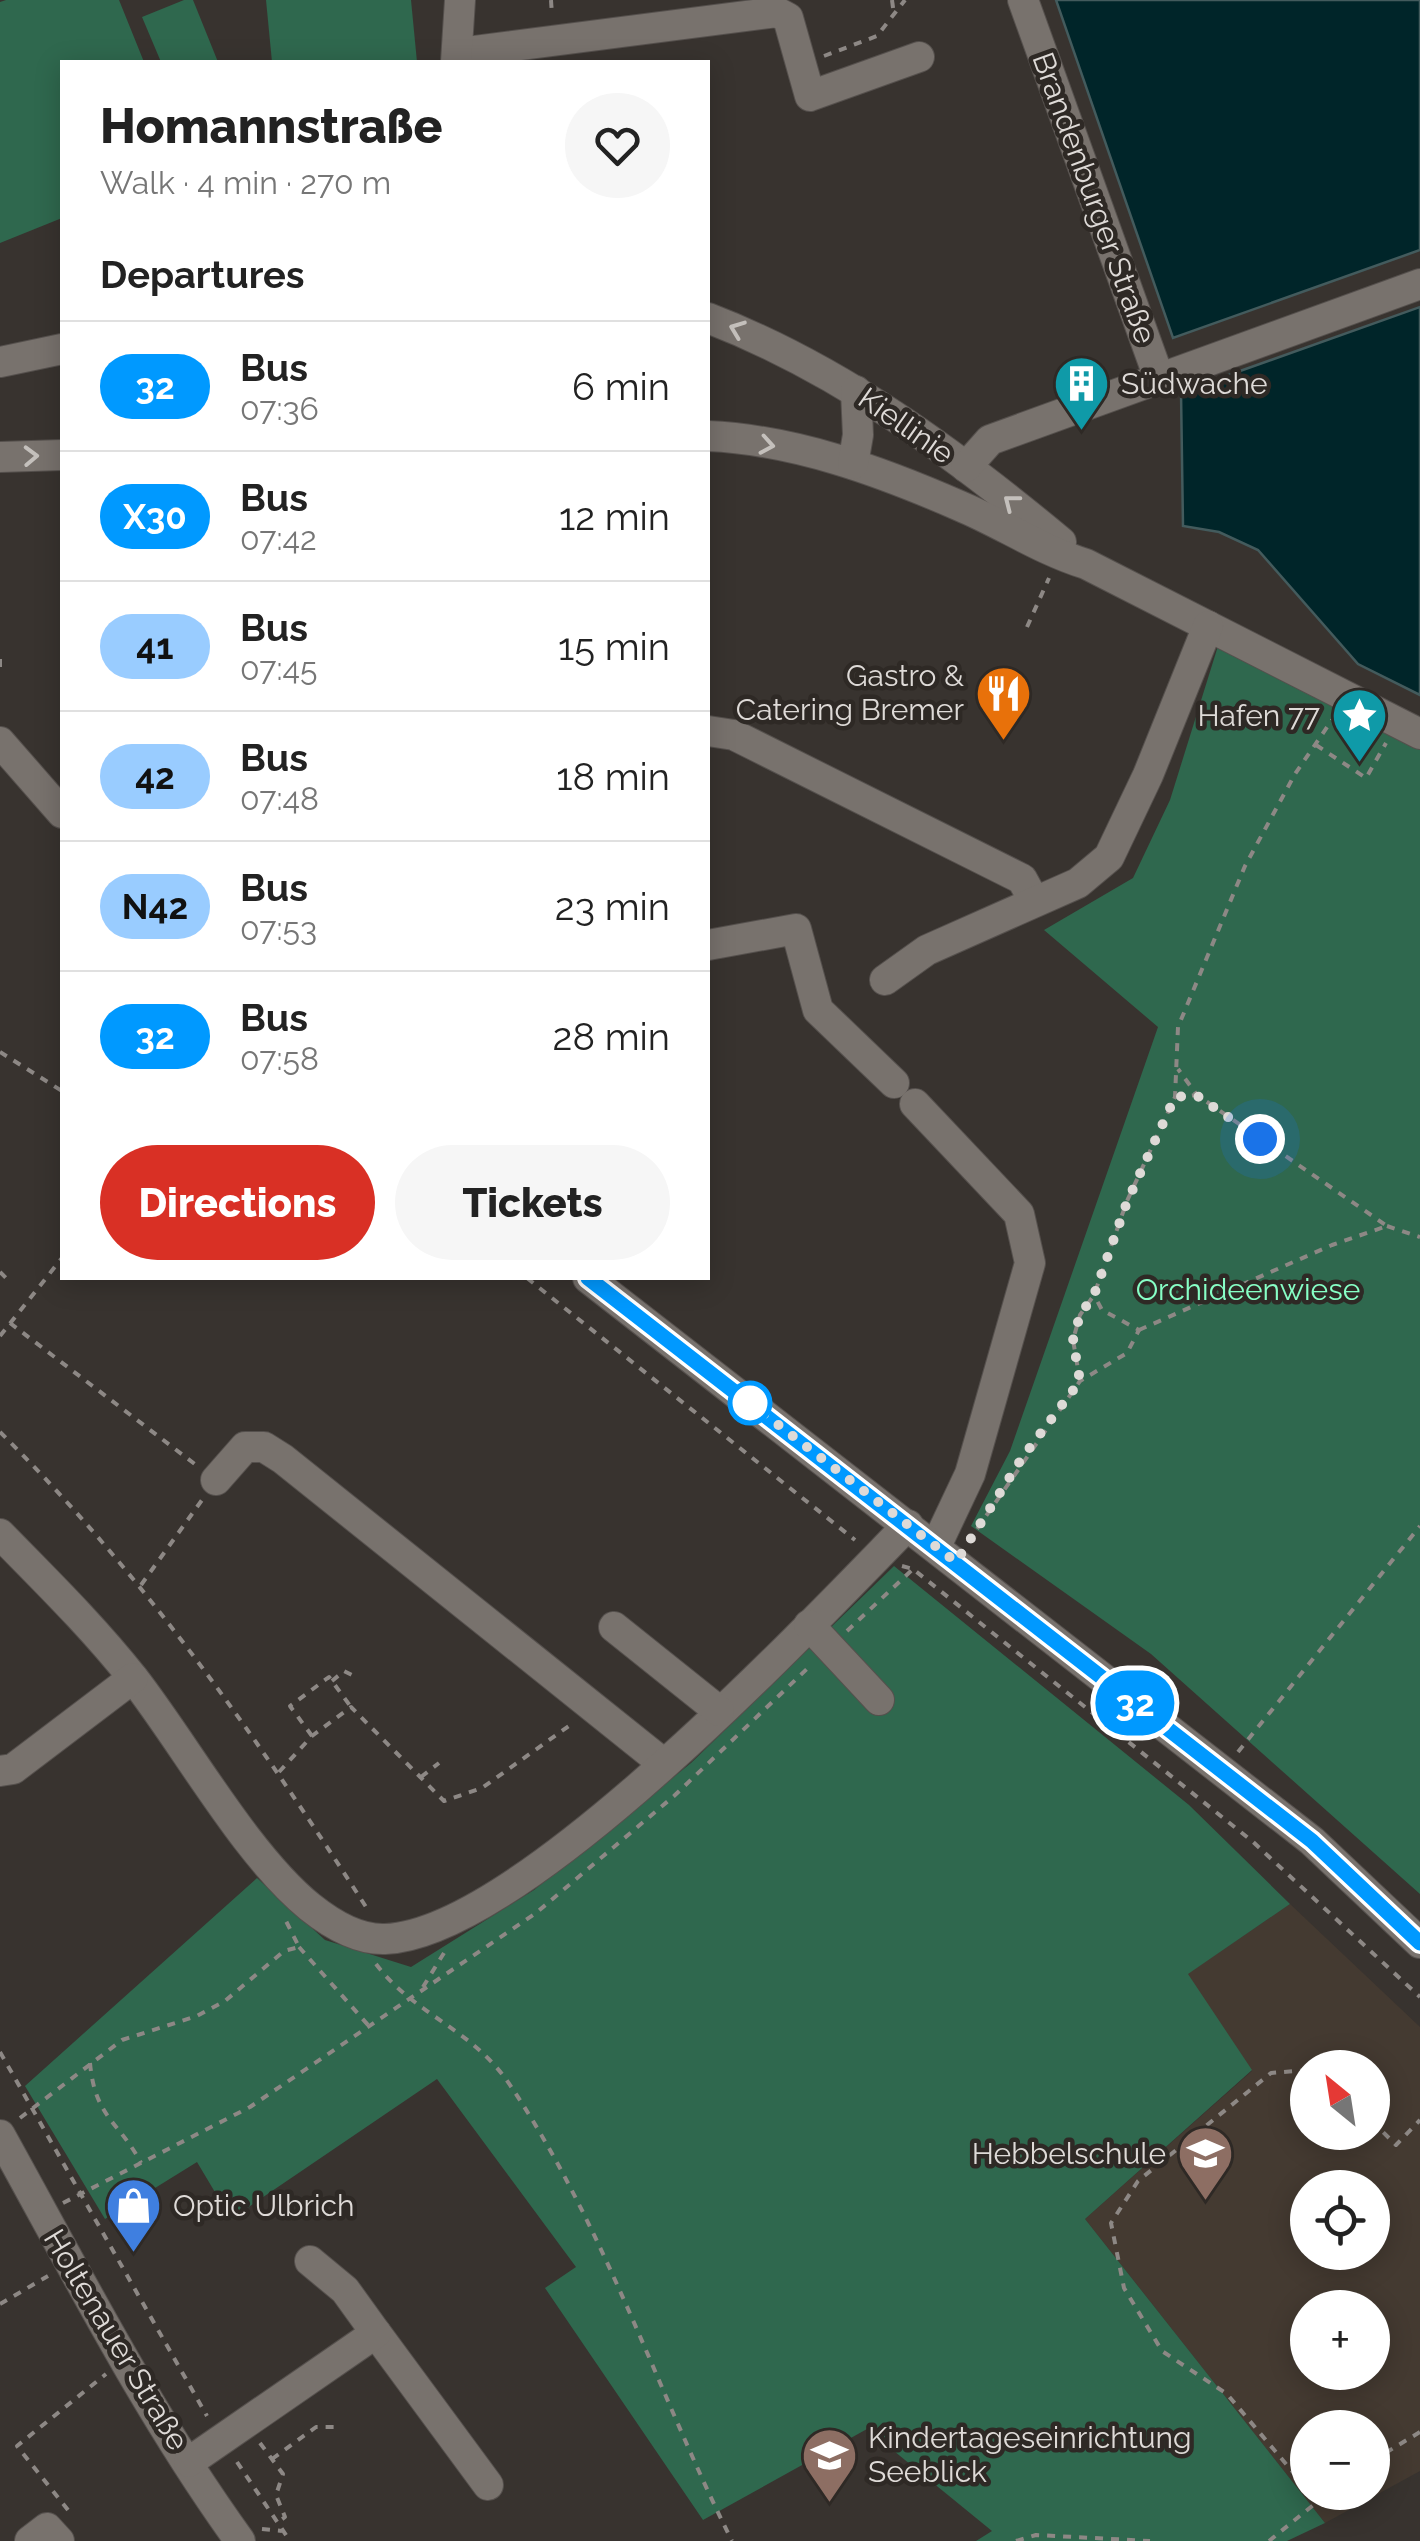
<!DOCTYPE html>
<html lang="en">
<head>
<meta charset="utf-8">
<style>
  body { margin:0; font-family:Raleway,sans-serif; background:#f6f6f6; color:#222; height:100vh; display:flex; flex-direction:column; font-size:38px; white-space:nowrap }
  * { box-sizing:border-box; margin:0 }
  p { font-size:32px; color:#767676 }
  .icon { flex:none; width:55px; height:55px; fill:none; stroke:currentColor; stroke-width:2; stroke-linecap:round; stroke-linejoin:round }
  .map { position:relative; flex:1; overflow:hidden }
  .drawer { position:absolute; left:60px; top:60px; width:650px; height:1220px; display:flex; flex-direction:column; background:#fff; border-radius:0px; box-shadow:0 5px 25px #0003 }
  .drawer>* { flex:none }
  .badge { padding:0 20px; border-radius:32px; font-size:35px; line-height:65px }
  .needle { width:65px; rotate:330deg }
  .buttons { position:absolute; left:1290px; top:2050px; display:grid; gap:20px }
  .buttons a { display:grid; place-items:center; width:100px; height:100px; border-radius:50%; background:#fff; box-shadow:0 5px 25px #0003; font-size:50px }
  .you { position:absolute; width:50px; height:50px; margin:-25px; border:8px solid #fff; border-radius:50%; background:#1a73e8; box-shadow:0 0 0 15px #1a73e833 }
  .map>.badge { position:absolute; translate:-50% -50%; box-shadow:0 0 0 5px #fff }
  h2 { padding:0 40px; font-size:38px; line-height:90px }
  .round { display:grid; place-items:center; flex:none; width:105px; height:105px; border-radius:52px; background:#f6f6f6 }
  .head { display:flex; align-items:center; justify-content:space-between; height:170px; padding:0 40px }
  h1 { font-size:48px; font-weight:800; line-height:75px }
  .cta { display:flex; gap:20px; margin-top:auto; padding:20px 40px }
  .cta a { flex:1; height:115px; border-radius:60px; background:#d93025; color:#fff; font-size:40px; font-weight:800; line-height:115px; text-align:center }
  .cta a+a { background:#f6f6f6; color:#222 }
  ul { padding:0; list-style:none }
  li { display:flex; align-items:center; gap:30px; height:130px; padding:0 40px; border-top:2px solid #e0e0e0 }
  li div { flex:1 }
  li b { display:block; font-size:38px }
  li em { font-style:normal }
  li .badge { min-width:110px; font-weight:700; text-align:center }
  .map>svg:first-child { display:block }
  .built { fill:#443a31; fill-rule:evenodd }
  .green { fill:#2f684e }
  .water { fill:#002529; stroke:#435b5d; stroke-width:2.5 }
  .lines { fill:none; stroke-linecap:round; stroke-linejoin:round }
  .minor-casing { stroke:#55504d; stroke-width:32 }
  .path { stroke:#8d8885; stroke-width:4; stroke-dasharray:8 8; stroke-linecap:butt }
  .minor { stroke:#78726d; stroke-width:30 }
  .oneway { stroke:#c4c0bc }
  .line-casing { stroke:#fff; stroke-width:22 }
  .line { stroke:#09f; stroke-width:15 }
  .walk { stroke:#dedad7; stroke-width:10; stroke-dasharray:0 18 }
  .stop-dot { fill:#fff; stroke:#09f; stroke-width:5 }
  .labels { text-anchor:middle; stroke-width:9; stroke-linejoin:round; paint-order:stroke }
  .street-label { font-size:30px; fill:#dedad7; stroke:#2e2925 }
  .poi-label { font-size:30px; fill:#dedad7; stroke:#2e2925; text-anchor:start }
  .park-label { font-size:30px; fill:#87ffc6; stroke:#2e2925 }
</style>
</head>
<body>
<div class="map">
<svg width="1420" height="2541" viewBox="0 0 1420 2541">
  <rect width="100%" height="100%" fill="#38332f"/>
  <!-- built -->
  <path class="built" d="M 1290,1904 L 1420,2027 L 1420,2471 L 1325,2523 L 1085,2219 L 1252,2071 L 1187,1974 ZM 1308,2068 L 1372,2068 L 1372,2132 L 1308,2132 ZM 1308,2188 L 1372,2188 L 1372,2252 L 1308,2252 ZM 1308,2308 L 1372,2308 L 1372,2372 L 1308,2372 ZM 1308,2428 L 1372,2428 L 1372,2492 L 1308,2492 Z"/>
  <!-- green -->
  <g class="green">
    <polygon points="6,0 119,0 144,62 62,62 62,218 0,243 0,2"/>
    <polygon points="184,0 193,0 218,62 161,62 142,17"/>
    <polygon points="266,0 411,0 417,62 272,62"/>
    <polygon points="1218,646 1420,744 1420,1894 1151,1654 971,1526 1010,1451 1158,1027 1044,930 1133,878 1170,800"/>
    <polygon points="894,1566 1189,1805 1290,1904 1188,1974 1252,2070 1085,2219 1325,2523 1287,2541 976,2541 992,2531 867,2429 703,2520 545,2288 576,2267 437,2079 231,2219 197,2162 105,2219 25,2086 257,1878 325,1940 411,1967 534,1890 691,1763"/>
  </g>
  <!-- water -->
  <g class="water">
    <polygon points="1056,0 1420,0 1420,250 1173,338"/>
    <polygon points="1420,307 1420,695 1358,664 1258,550 1219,532 1183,526 1181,392"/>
  </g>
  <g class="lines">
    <defs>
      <g id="minor">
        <polyline points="1023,0 1159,378"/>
        <polyline points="459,53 777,12 788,18 810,96 919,57"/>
        <polyline points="456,62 460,0"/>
        <path d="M 708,318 C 838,368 954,453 1061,542"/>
        <polyline points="0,362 62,349"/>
        <path d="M 708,436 C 795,440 880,471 960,506 C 1003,524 1041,550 1086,564 L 1420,734"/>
        <polyline points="0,457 62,455"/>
        <polyline points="853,464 858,435 856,391"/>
        <polyline points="966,467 990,440 1420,284"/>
        <polyline points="708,731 734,735 1022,879 1034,901"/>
        <polyline points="0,742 62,813"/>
        <polyline points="708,945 796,929 818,1010 894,1083"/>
        <polyline points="885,980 927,950 1078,883 1109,857 1148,775 1208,626"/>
        <polyline points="915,1104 1019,1214 1030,1263 970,1474 936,1546"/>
        <polyline points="588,1278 1312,1841 1420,1943"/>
        <polyline points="216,1480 245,1447 264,1447 283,1459 664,1764"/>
        <path d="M 0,1534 C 46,1581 93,1627 134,1679 C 186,1746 246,1855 310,1907 C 330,1923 358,1940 385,1939 C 521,1934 809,1626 908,1525"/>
        <polyline points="809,1625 879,1700"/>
        <polyline points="614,1627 719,1711"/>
        <polyline points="0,1771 13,1769 133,1678"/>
        <path d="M 0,2135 C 76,2272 148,2414 240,2541"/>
        <polyline points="376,2333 488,2485"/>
        <polyline points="189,2462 376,2333 345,2290 310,2261"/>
        <polyline points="30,2541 47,2528 59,2541"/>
      </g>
    </defs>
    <!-- minor casing -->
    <use href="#minor" class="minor-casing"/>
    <!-- path -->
    <g class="path">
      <polyline points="551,0 552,15"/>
      <polyline points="892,0 894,15"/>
      <polyline points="824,56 877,36 905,0"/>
      <polyline points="1027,627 1049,578"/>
      <polyline points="0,659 0,675"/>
      <polyline points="1316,745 1366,778 1386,743"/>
      <polyline points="0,1052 62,1091"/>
      <polyline points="1176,1097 1197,1095"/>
      <polyline points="1387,1226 1420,1237"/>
      <polyline points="0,1272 11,1283"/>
      <polyline points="527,1278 855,1540"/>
      <polyline points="10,1323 196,1465"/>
      <polyline points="1139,1330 1332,1245 1387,1226 1197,1095 1178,1069"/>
      <polyline points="0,1336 62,1258"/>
      <polyline points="1080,1381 1073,1340 1080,1315 1094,1295 1127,1201 1175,1097 1178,1027 1245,866 1295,774 1332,720"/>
      <path d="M 0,1432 C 145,1576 258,1739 368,1910"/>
      <polyline points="968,1542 1080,1381 1127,1353 1139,1330 1102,1310 1094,1295"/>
      <polyline points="902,1566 913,1569 1252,1841 1420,1997"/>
      <polyline points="141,1585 202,1500"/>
      <polyline points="847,1631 913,1569"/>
      <polyline points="332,1681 344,1671 358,1678"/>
      <polyline points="312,1736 290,1706 329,1677 351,1707"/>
      <polyline points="1238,1752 1420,1526"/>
      <polyline points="279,1772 312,1736 351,1707 444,1801 482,1788 573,1723"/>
      <polyline points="421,1777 439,1763"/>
      <polyline points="299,1947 368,2025"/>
      <path d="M 376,1964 C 414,2015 472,2028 510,2085 C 604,2225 657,2391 732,2541"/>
      <polyline points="423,1987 447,1948"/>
      <polyline points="0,2052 207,2416"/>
      <path d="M 90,2063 C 95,2118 119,2121 141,2163"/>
      <polyline points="1308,2070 1271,2073 1138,2181 1111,2223 1124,2288 1162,2351 1227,2394 1308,2490"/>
      <polyline points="20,2118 122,2040 197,2016 225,2001 284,1951 299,1947 286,1921"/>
      <polyline points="1372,2121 1396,2145 1420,2120"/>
      <polyline points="63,2203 250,2107 536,1913 674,1796 811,1665"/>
      <polyline points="0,2304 48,2276"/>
      <polyline points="260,2443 283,2474 276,2495 285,2517 277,2523"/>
      <polyline points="272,2459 316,2427 334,2427"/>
      <polyline points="1372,2461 1420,2432"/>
      <polyline points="237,2462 290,2541"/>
      <polyline points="1317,2502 1330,2492"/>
      <polyline points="68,2510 17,2446 106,2374"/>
      <polyline points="262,2529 282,2531"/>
      <polyline points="1016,2541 1036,2535 1150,2541"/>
      <polyline points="1269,2541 1317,2502 1310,2492"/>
    </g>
    <!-- minor -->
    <use href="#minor" class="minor"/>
  </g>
  <!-- one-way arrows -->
  <defs><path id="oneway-chevron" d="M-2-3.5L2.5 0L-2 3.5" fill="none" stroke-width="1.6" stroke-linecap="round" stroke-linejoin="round" transform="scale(2.5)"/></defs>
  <g class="oneway">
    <use href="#oneway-chevron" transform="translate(737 329) rotate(-159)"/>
    <use href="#oneway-chevron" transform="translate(767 445) rotate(10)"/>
    <use href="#oneway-chevron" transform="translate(31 456) rotate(-2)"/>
    <use href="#oneway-chevron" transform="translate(1011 502) rotate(-142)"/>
  </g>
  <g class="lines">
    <defs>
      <polyline id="line" points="588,1278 1312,1841 1420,1943"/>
    </defs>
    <!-- line casing -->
    <use href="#line" class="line-casing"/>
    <!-- line -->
    <use href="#line" class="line"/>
    <!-- walk -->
    <polyline class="walk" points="750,1403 956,1562 1022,1458 1080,1381 1073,1340 1080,1315 1094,1295 1127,1202 1175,1097 1196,1095 1260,1139"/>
  </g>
  <!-- icons -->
  <defs>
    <symbol id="building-pin" viewBox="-11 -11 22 30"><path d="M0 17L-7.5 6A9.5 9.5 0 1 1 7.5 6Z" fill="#0f9aa8" stroke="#2e2925"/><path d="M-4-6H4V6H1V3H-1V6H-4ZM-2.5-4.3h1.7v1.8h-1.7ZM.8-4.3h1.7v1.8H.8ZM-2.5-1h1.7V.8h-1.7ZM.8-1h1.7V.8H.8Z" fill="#fff"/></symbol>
    <symbol id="restaurant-pin" viewBox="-11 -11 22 30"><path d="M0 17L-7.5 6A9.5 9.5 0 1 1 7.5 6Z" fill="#e8710a" stroke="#2e2925"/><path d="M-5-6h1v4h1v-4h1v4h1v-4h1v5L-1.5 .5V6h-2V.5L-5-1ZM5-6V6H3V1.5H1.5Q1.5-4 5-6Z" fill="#fff"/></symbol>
    <symbol id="sight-pin" viewBox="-11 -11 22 30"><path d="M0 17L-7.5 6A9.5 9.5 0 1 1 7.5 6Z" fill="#0f9aa8" stroke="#2e2925"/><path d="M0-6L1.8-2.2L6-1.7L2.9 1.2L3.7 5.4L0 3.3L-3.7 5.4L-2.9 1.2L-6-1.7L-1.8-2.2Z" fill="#fff"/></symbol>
    <symbol id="school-pin" viewBox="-11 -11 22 30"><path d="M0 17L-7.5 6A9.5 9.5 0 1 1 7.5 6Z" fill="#8d6e63" stroke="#2e2925"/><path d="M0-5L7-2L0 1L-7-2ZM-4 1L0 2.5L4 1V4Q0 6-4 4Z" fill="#fff"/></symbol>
    <symbol id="shop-pin" viewBox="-11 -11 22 30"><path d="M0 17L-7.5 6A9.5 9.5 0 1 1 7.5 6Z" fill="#3f7fe0" stroke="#2e2925"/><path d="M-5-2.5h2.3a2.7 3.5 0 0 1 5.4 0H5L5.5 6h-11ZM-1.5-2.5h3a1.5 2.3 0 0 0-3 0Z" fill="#fff"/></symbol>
  </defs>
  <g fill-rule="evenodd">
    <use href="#building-pin" x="1050" y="352" width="63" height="86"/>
    <use href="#restaurant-pin" x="972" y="662" width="63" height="86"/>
    <use href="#sight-pin" x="1328" y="684" width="63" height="86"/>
    <use href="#school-pin" x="1174" y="2122" width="63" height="86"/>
    <use href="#shop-pin" x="102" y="2174" width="63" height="86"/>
    <use href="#school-pin" x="798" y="2424" width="63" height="86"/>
  </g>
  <!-- markers -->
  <circle class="stop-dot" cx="750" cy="1403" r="20"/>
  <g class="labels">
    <!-- street labels -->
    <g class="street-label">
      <text transform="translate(1094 198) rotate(70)" y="10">Brandenburger Straße</text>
      <text transform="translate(906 426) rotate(35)" y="10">Kiellinie</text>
      <text transform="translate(116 2340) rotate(59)" y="10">Holtenauer Straße</text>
    </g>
    <!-- poi labels -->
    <g class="poi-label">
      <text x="1121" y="394">Südwache</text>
      <text x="964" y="686" text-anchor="end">Gastro &amp;<tspan x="964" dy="34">Catering Bremer</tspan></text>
      <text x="1320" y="726" text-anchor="end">Hafen 77</text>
      <text x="1166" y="2164" text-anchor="end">Hebbelschule</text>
      <text x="173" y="2216">Optic Ulbrich</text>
      <text x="868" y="2448">Kindertageseinrichtung<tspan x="868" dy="34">Seeblick</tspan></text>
    </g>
    <!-- park labels -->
    <g class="park-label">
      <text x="1248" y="1300">Orchideenwiese</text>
    </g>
  </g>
</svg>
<div class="buttons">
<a><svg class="needle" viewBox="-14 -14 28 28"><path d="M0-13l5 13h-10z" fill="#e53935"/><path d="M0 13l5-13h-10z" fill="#767676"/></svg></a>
<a><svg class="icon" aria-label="locate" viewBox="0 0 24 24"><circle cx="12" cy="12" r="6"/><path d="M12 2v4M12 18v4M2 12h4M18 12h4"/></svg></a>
<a>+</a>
<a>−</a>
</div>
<div class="you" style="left:1260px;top:1139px"></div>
<b class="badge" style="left:1135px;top:1703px;background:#09f;color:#fff">32</b>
<section class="drawer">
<div class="head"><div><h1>Homannstraße</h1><p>Walk · 4 min · 270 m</p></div><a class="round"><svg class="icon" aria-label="heart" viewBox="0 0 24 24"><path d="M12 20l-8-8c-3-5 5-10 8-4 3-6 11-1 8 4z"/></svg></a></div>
<h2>Departures</h2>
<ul>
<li><span class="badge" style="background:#09f;color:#fff">32</span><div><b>Bus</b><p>07:36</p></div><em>6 min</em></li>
<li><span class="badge" style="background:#09f;color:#fff">X30</span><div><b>Bus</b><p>07:42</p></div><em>12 min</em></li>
<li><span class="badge" style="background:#9cf;color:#111">41</span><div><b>Bus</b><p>07:45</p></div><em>15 min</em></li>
<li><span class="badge" style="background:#9cf;color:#111">42</span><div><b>Bus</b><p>07:48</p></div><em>18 min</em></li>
<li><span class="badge" style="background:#9cf;color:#111">N42</span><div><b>Bus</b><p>07:53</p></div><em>23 min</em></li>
<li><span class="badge" style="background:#09f;color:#fff">32</span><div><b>Bus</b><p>07:58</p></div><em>28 min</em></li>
</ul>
<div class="cta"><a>Directions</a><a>Tickets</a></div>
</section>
</div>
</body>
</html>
